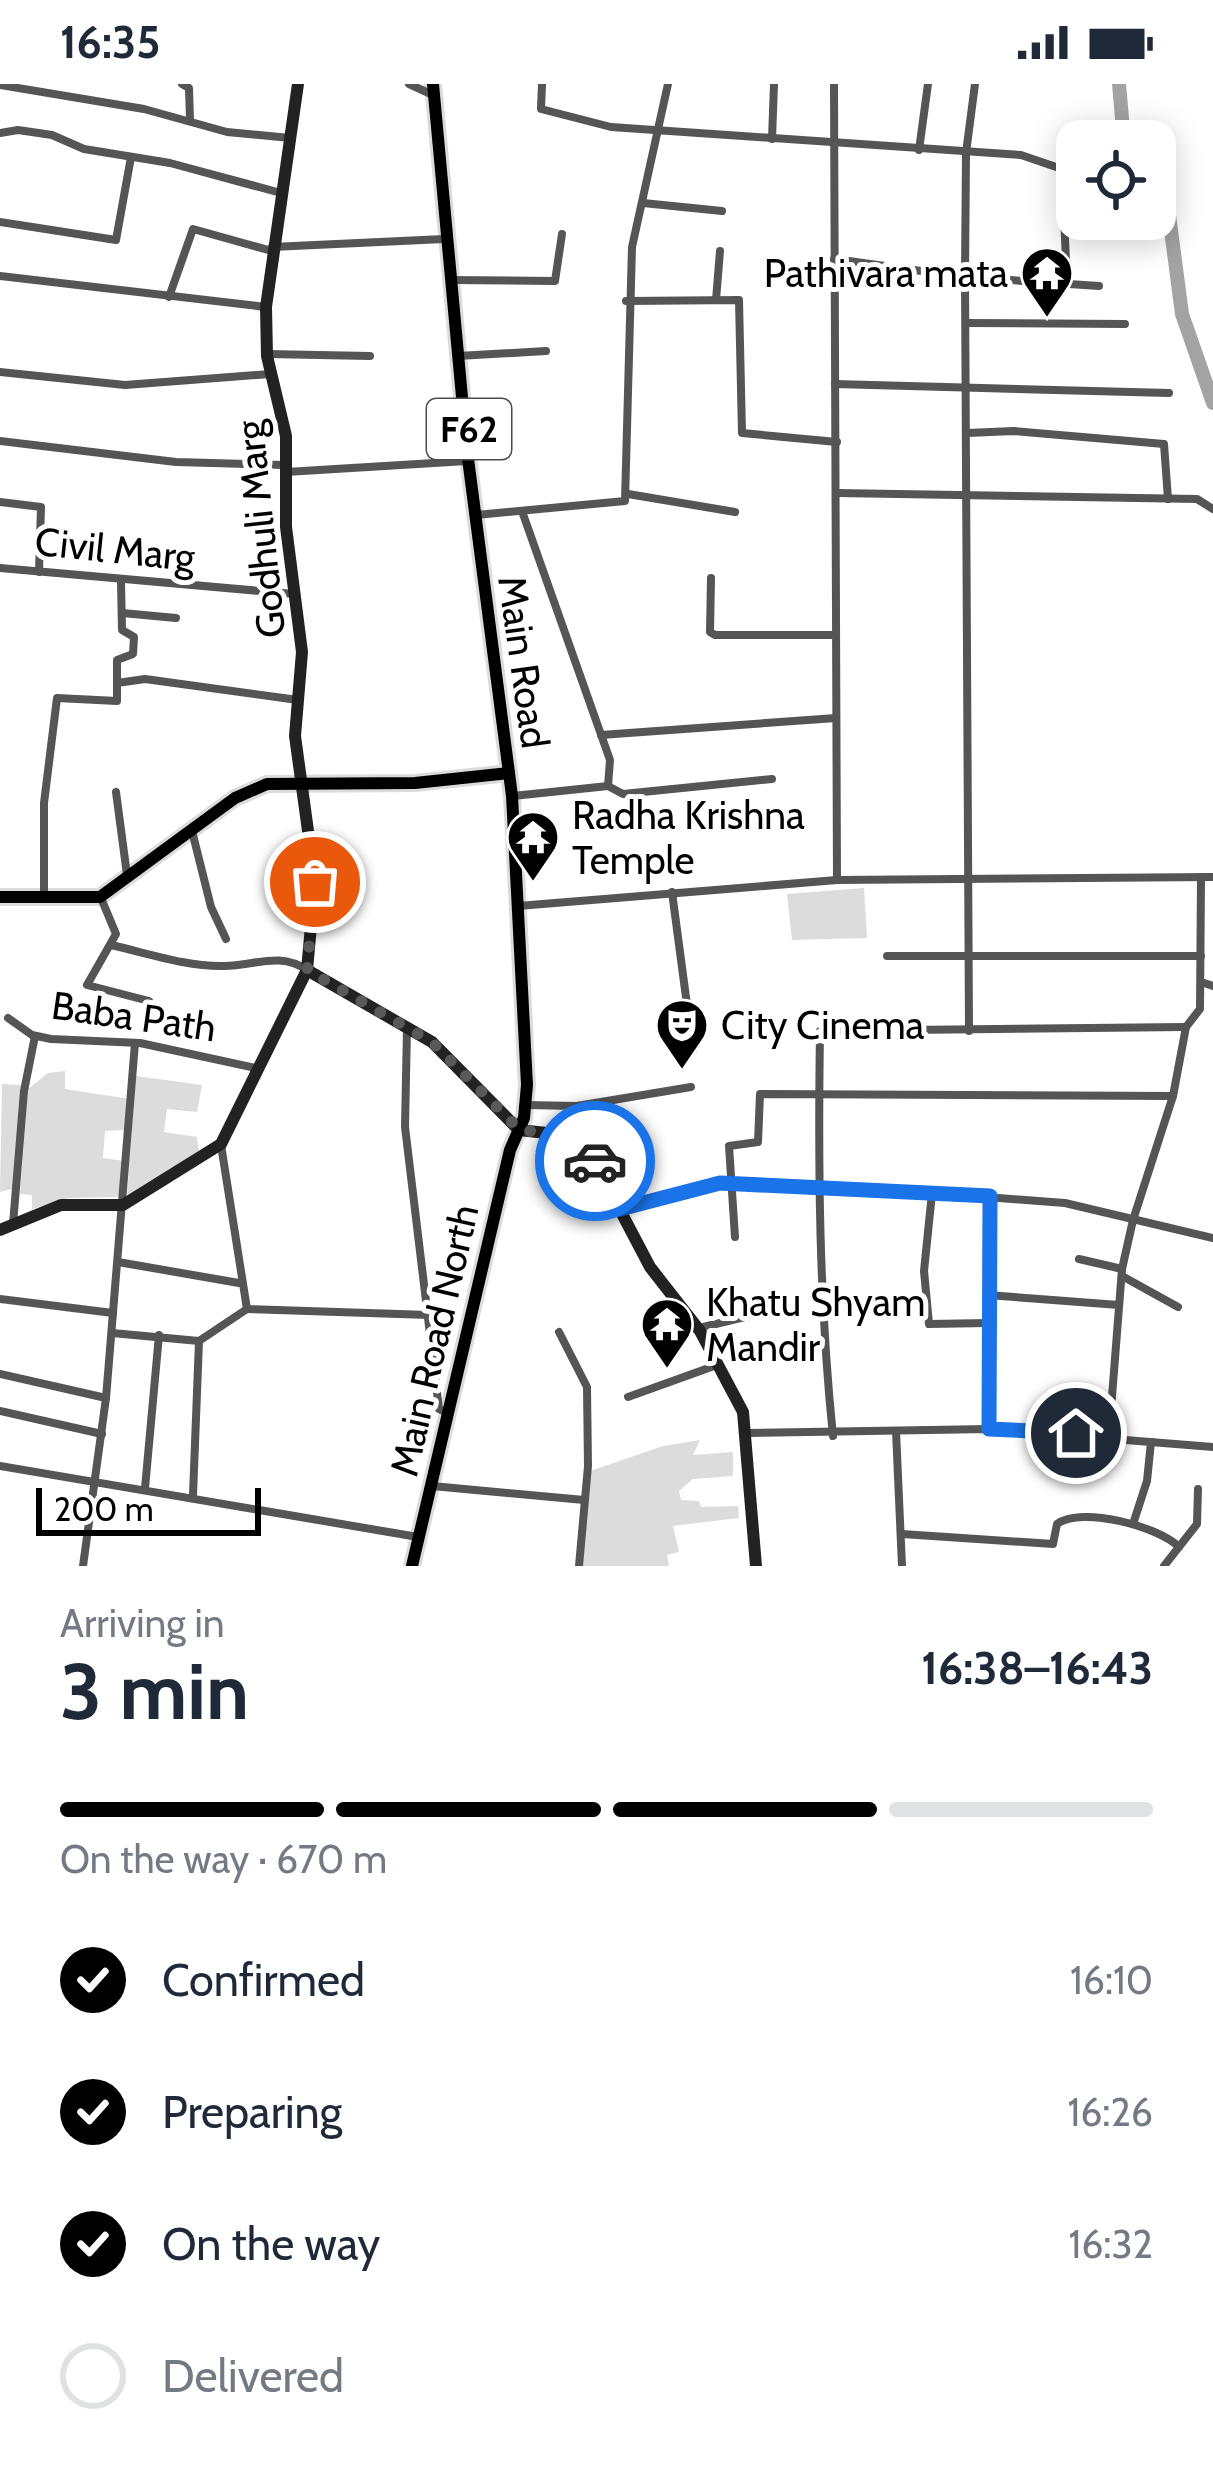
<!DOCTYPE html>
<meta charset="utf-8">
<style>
:root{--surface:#fff;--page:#f6f6f7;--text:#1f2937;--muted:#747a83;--line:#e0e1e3;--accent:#000}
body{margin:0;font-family:Cabin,sans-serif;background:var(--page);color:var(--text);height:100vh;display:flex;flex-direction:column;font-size:45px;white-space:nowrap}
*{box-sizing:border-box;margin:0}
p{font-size:39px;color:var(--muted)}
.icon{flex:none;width:66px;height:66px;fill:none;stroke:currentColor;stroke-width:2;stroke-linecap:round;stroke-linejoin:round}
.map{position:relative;height:1482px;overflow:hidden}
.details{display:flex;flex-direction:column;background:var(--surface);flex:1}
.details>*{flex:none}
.tools{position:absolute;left:1056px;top:36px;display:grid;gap:24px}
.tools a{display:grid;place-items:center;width:120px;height:120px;border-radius:24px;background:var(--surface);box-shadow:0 6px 30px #0003;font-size:60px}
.scale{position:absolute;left:36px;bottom:30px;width:225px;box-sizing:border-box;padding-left:12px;border:6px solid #000;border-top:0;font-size:33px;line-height:42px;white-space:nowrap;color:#000;-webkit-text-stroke:9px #fff;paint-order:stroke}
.pin{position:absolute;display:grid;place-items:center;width:102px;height:102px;color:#fff;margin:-51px;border:6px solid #fff;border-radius:50%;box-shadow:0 3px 12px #0007}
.courier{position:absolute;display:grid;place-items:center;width:120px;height:120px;margin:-60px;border:9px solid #1a73e8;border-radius:50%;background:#fff;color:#222;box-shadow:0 3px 15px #0007}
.head em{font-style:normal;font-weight:700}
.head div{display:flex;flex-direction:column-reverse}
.head{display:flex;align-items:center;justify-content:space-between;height:204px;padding:0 60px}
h1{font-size:78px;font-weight:700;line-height:90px}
.bar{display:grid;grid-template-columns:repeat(4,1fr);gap:18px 12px;align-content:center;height:144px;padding:0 60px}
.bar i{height:15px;border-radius:9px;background:var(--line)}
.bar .active{background:var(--accent)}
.bar p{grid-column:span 4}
ol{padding:0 60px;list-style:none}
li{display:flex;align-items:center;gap:36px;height:132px}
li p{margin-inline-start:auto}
li .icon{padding:12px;border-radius:50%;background:var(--accent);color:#fff;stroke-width:4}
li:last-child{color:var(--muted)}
li i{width:66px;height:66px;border:6px solid var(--line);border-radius:50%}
.status{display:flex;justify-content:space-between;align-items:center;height:84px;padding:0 60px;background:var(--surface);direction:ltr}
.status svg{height:33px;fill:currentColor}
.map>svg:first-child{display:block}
.green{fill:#dcdcdc}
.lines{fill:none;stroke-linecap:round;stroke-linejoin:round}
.river{stroke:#a3a3a3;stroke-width:14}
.primary-casing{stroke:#dbdbdb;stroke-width:18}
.street{stroke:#555;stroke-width:8}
.secondary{stroke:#222;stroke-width:12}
.primary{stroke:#000;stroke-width:12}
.done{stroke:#595959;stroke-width:12;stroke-dasharray:0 21.6}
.route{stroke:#1a73e8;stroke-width:15}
.labels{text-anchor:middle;stroke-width:10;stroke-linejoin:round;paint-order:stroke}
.shield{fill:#fff;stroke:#4c4c4c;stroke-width:3}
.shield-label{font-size:36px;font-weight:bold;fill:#000}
.poi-label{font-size:39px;fill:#000;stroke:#fff;text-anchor:start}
.street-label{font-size:39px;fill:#000;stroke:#fff}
</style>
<div class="status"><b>16:35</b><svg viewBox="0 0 49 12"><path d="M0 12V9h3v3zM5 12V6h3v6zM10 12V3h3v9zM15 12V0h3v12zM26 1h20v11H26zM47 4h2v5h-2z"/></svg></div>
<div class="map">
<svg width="1213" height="1482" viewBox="0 0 1213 1482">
<rect width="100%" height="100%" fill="#fff"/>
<g class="green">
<path d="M864 804 867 854 792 856 787 810Z"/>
<path d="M65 987V1005L130 1015 127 1046 105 1047 103 1074 124 1077 120 1113 68 1114 32 1125V1111L20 1110 28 1005 48 989Z"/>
<path d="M136 992 202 1001 197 1028 167 1025 164 1048 197 1053 199 1068 127 1112Z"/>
<path d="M2 1000 22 1001 12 1105 0 1108Z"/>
<path d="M700 1356 693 1371 733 1368V1392L693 1395 679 1407 681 1416 699 1417 701 1423 738 1422 739 1434 673 1442 679 1468 667 1471 669 1482H581L590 1387 663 1362Z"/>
</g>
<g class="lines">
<g class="river">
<path d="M1119 0 1124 57"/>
<path d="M1155 109 1169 131 1182 230 1213 319"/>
</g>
<g class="primary-casing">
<g id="primary">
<path d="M0 813H100L235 714 267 700 415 699 509 689"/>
<path d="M412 1482 510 1066 524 1034 527 1001 512 712 467 367 433 0"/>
</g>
</g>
<g class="street">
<path d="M182 0 189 4 190 36"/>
<path d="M409 0 433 11"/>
<path d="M542 0 541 25 611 43 1021 71 1062 85 1067 200"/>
<path d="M834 0 837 796"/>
<path d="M0 1 144 25 227 48 290 54"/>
<path d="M0 49 18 46 52 51 84 65 170 79 281 109"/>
<path d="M772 55 774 0"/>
<path d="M919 66 928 0"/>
<path d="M643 119 722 127"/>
<path d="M0 138 116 156 131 73"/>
<path d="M272 163 444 155"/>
<path d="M834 175 965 193 1099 202"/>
<path d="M0 192 266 223"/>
<path d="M450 196 555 197 562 150"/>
<path d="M169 213 193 145 272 167"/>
<path d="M716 216 720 167"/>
<path d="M626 217 739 216 742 349 837 358"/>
<path d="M966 239 1125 240"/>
<path d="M267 270 370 272"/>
<path d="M458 272 546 267"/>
<path d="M0 288 125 301 270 290"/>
<path d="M835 300 1169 309"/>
<path d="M967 349 1014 347 1164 360 1168 415"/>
<path d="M0 357 176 378 285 381"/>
<path d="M286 388 467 377"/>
<path d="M837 409 1197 415 1213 425"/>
<path d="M628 410 735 428"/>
<path d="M0 418 41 423 39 488"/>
<path d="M523 430 610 676 608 702"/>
<path d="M476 431 625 417 632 163 668 0"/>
<path d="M0 484 294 510"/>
<path d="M711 494 710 548 715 551H835"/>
<path d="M122 529 176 534"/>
<path d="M117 599V576L133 570 134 553 122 546 121 498"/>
<path d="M601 651 836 634"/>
<path d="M116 708 127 791"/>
<path d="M513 712 608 702 623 710 772 695"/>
<path d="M192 747 211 823 226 855"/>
<path d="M672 808 693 966"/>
<path d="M44 813V719L57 614 117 617V599L145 595 298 616"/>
<path d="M101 814 116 850 87 901 149 917"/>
<path d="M518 822 837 796 1213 793"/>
<path d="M111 861C147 869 187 883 224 882 255 882 279 867 307 886"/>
<path d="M887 872H1201"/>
<path d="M1201 898 1213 902"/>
<path d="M8 934 32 951 51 955 140 959 256 984"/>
<path d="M407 944 405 1043 439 1325 448 1329"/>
<path d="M969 947 965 193 966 69 975 0"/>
<path d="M525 1021 577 1022"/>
<path d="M575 1051 577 1022 691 1003"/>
<path d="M221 1061 247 1225 429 1231"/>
<path d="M932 1109 924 1187 929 1240 988 1239"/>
<path d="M619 1125 720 1099 932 1109 1065 1119 1213 1154"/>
<path d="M13 1140 24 1007 35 952"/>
<path d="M735 1153 729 1062 758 1058 760 1010 1173 1012"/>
<path d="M1079 1175 1122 1185"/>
<path d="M118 1178 239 1199"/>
<path d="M1122 1192 1178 1223"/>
<path d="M987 1211 1119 1221"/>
<path d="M0 1215 113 1229"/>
<path d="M699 1244 753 1231"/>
<path d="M559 1248 587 1303 588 1382 579 1482"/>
<path d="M112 1249 199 1257 247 1225"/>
<path d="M0 1290 106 1314"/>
<path d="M628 1313 717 1281"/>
<path d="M0 1327 102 1350"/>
<path d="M989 1345 990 1112"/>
<path d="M896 1347 902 1482"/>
<path d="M747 1349 989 1345 1213 1363"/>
<path d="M1109 1351 1122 1185 1133 1136 1173 1012 1186 943 1200 925 1201 793"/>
<path d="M833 1352C819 1216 818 1083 820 947L1186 943"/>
<path d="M0 1382 418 1453"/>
<path d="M432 1402 584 1416"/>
<path d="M145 1404 159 1251"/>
<path d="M193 1411 199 1257"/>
<path d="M1133 1440 1147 1397 1151 1358"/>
<path d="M902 1450 1053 1460 1057 1440C1081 1422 1158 1442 1179 1463"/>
<path d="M83 1482 106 1314 135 959"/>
<path d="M1164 1482 1197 1440 1198 1405"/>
</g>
<g class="secondary">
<path d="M307 886 432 958 519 1046 574 1052 589 1067 650 1183 700 1247 743 1328 756 1482"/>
<path d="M0 1146 61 1121H123L221 1060 307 886 315 798 295 652 302 568 286 443V352L267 272 266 223 298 0"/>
</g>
<use href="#primary" class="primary"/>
</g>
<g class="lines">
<path class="done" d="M315 798 307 886 432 958 520 1046 574 1052 595 1077"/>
<path class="route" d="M595 1077 620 1125 720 1099 990 1112 989 1345 1076 1349"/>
</g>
<defs>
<g id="temple-pin" transform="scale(2.7)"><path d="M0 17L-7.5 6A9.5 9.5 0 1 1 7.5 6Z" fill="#000" stroke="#fff"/><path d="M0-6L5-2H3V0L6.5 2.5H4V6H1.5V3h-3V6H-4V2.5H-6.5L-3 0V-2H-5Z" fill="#fff"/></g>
<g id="theatre-pin" transform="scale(2.7)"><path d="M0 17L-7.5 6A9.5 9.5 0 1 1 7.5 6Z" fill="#000" stroke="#fff"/><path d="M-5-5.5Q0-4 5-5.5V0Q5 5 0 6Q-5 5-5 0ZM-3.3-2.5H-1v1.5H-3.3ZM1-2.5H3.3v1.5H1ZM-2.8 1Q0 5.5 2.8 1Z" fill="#fff"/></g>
</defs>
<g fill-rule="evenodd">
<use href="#temple-pin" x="1047" y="189"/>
<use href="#temple-pin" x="533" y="753"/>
<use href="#theatre-pin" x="682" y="941"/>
<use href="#temple-pin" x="667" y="1240"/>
</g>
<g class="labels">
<rect class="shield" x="427" y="315" width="84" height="60" rx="9"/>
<g class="shield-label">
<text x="469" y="358">F62</text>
</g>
<g class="poi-label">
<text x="1008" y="203" text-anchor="end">Pathivara mata</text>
<text x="572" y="745">Radha Krishna<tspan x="572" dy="45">Temple</tspan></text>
<text x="721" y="955">City Cinema</text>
<text x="706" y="1232">Khatu Shyam<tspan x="706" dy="45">Mandir</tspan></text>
</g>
<g class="street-label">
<text transform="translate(260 445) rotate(-96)" y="14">Godhuli Marg</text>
<text transform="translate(115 465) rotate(6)" y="14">Civil Marg</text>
<text transform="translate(524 578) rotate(82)" y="14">Main Road</text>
<text transform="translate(134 932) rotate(8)" y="14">Baba Path</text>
<text transform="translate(434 1256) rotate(-77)" y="14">Main Road North</text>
</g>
</g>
</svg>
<div class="tools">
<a><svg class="icon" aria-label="locate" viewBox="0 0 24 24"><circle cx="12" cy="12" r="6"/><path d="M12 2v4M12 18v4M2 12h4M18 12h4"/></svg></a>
</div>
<div class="scale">200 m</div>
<div class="pin" style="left:315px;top:798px;background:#ea580c"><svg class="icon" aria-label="bag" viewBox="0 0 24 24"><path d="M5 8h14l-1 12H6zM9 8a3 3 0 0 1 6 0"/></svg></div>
<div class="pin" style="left:1076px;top:1349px;background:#1f2937"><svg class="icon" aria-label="home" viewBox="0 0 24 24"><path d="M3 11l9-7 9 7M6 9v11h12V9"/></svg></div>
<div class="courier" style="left:595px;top:1077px"><svg class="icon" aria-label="car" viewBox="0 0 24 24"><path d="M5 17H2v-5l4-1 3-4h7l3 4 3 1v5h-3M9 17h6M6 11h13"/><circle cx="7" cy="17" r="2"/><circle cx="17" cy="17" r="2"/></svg></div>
</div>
<section class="details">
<div class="head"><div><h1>3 min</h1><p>Arriving in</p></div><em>16:38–16:43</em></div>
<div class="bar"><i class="active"></i><i class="active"></i><i class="active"></i><i></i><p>On the way · 670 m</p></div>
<ol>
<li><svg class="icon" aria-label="check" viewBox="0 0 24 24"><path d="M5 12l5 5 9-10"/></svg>Confirmed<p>16:10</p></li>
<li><svg class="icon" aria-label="check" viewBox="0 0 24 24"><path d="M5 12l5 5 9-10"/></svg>Preparing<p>16:26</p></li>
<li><svg class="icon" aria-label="check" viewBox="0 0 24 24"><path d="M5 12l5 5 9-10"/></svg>On the way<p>16:32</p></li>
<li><i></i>Delivered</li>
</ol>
</section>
